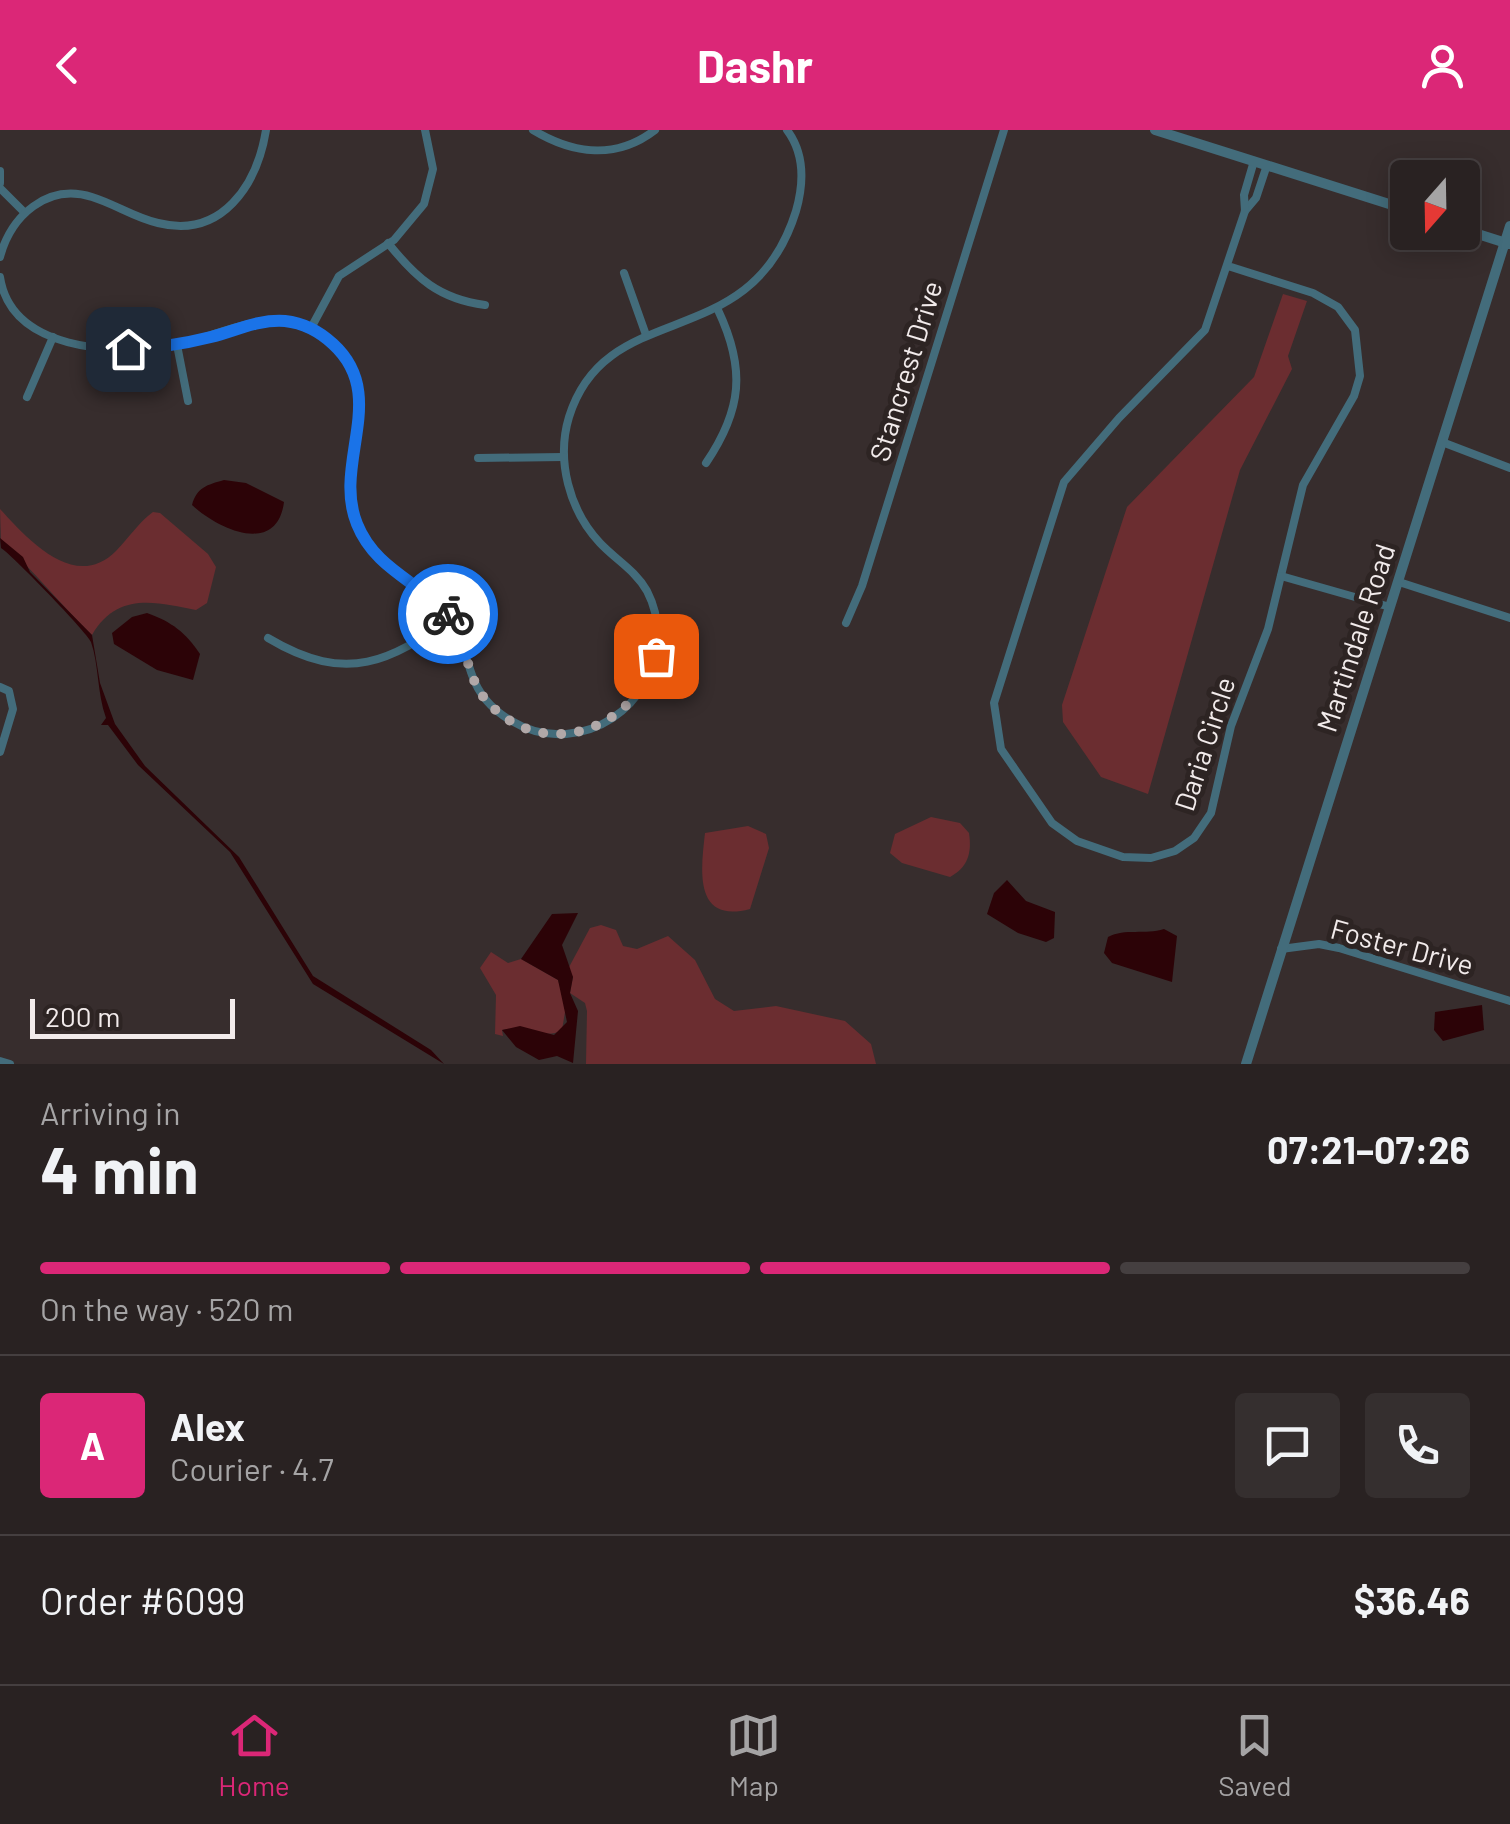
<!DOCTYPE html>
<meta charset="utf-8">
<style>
:root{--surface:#292222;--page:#352f2f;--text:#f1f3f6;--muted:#a5a4a5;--line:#453f40;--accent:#db2777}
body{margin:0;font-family:Barlow,sans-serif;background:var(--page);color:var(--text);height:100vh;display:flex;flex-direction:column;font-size:38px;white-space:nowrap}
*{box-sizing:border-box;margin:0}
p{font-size:32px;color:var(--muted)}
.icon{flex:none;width:55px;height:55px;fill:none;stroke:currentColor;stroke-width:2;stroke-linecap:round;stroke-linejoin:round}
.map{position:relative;height:934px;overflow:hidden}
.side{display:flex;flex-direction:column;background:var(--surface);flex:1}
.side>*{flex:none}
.needle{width:65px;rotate:200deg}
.controls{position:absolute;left:1390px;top:30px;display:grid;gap:20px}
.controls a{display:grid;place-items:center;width:90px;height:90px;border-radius:10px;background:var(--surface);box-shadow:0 5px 25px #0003,0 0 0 2px var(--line);font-size:50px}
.scale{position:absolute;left:30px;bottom:25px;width:205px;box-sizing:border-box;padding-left:10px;border:5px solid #f2ebeb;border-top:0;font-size:28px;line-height:35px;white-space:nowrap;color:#f2ebeb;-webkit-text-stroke:8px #2d2423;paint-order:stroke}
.pin{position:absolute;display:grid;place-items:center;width:85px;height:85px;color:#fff;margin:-42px;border-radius:20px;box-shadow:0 5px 15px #0006}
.courier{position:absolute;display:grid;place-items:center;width:100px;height:100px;margin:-50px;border:8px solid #1a73e8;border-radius:50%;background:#fff;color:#222;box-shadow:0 2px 12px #0007}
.summary em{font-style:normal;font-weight:700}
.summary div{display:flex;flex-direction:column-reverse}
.summary{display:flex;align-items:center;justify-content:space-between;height:170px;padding:0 40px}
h1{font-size:65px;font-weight:700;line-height:75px}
.bar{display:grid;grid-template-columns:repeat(4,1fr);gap:15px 10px;align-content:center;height:120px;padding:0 40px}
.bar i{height:12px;border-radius:8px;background:var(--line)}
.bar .selected{background:var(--accent)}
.bar p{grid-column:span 4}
.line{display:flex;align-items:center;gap:25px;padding:0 40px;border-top:2px solid var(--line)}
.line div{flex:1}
.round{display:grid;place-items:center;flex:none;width:105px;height:105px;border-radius:10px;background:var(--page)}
header{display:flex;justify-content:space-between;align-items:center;height:130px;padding:0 40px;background:var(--accent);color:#fff;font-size:45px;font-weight:700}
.menu{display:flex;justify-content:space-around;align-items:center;height:140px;border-top:2px solid var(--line);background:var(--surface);font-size:28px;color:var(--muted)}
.menu a{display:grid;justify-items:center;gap:5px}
.menu .selected{color:var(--accent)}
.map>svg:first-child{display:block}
.green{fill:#6b2d30}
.water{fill:#2c0307}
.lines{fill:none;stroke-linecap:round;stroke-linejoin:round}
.minor{stroke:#436c7b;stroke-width:8}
.tertiary{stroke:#436c7b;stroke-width:10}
.done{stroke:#b1a8a8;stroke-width:10;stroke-dasharray:0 18}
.route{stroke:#1a73e8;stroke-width:12}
.labels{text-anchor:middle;stroke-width:10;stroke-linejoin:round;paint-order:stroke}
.street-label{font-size:28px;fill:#f2ebeb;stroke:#2d2423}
</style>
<header><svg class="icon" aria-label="back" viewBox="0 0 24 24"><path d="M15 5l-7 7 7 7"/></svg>Dashr<svg class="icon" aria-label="person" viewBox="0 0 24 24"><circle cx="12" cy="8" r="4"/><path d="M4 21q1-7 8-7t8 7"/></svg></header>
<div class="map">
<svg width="1510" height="934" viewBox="0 0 1510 934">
<rect width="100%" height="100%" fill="#372d2d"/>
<g class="green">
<path d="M1283 164 1307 171 1288 226 1292 239 1240 340 1148 664 1101 647 1063 592 1062 575 1127 377 1254 247Z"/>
<path d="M0 379C26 407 74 463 116 421 129 408 137 394 153 382L160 383 208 424 216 437 207 473 196 480C157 472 117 461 92 505 60 475 34 439 1 412Z"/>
<path d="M931 687 960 693 969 703C972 723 968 737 950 747L902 733 890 723 895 704Z"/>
<path d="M748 696 766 704 769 718 750 779C693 794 701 739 705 703Z"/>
<path d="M601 795 616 800 623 816 637 819 668 806 695 830 715 869 734 881 776 876 845 891 871 914 876 934H586L587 881 585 873 570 863 573 847 568 839 590 798Z"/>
<path d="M491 822 508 833 521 829 558 850 566 876 562 900C543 911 527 894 502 900L503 906 495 904 496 865 480 838Z"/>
</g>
<g class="water">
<path d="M224 350 246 353 284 372C277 426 219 400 192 375 197 357 207 355 224 350Z"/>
<path d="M0 408 23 427 30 442 92 505 100 553 115 594 145 636 239 727 313 846 431 920 444 934 313 854 230 722 138 635 108 595H101L106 588C97 563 99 535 91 512 88 503 10 423 1 418Z"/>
<path d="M147 483C172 492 185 502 200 524L193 550 157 540 114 514 112 503 132 487Z"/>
<path d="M1007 750 1026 771 1055 782 1054 808 1046 812 1018 803 987 784 994 763Z"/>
<path d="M578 783 562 815 573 847 570 863 578 881 573 933 557 926 539 930 516 917 502 900 520 896 554 905 567 892 558 850 521 829 552 784Z"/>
<path d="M1164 799 1177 806 1172 852 1112 833 1104 823 1108 807C1125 798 1145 805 1164 799Z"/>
<path d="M1482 875 1484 900 1443 911 1434 900 1435 882Z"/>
</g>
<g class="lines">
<g class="minor">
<path d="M533 0C573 24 616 30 655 0"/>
<path d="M0 41V53"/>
<path d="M0 58 24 82"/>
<path d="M1245 81 1256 68 1267 35"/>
<path d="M388 113C416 148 439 169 485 175"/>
<path d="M0 127C11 86 47 53 92 67 115 74 135 88 158 93 222 109 257 55 266 0"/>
<path d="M1228 136 1313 163 1338 177 1355 200 1360 246 1354 266 1303 355 1268 499 1231 596 1211 683 1194 708 1175 721 1151 728 1123 727 1077 711 1052 693 1001 619 994 573 1064 352 1119 288 1205 200 1245 81 1244 65 1254 31"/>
<path d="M624 143 646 205"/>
<path d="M0 147C11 220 113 225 170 216 208 210 247 187 286 191 308 194 329 207 343 224 381 274 338 326 352 380 366 435 414 444 447 483 462 502 464 524 472 545 485 583 528 607 566 604 635 599 679 523 647 461 635 440 616 430 600 413 569 380 556 330 569 287 607 165 751 227 796 81 804 53 805 24 787 0"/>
<path d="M311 198 339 146 394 110 424 74 433 39 425 0"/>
<path d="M177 215 188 271"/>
<path d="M27 267 53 207"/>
<path d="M1442 312 1510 338"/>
<path d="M478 328 563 327"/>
<path d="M706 333C742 280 746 239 718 180"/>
<path d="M1281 446 1390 477"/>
<path d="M1399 452 1510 488"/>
<path d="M846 493 862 456 1004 0"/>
<path d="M268 508C365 566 406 515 489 465"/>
<path d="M0 557 9 561 13 579 0 622"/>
<path d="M1281 819 1319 814 1339 818 1510 871"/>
<path d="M0 931 10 934"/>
</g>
<g class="tertiary">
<path d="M1155 0 1408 80"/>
<path d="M1462 99 1509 114"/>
<path d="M1246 934 1510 96"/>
</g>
</g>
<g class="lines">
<path class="done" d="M448 484C467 510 465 544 485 569 540 634 634 602 656 526"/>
<path class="route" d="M128 219C157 218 183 214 211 207 236 201 258 189 285 191 303 193 319 201 333 214 390 266 332 333 357 394 375 439 418 451 448 484"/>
</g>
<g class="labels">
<g class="street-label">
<text transform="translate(906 241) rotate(-73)" y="10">Stancrest Drive</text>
<text transform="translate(1356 508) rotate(-72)" y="10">Martindale Road</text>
<text transform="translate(1205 614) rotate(-72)" y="10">Daria Circle</text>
<text transform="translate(1402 817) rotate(15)" y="10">Foster Drive</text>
</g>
</g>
</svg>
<div class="controls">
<a><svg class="needle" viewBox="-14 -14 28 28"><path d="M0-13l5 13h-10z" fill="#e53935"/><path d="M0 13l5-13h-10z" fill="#a5a4a5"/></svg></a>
</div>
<div class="scale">200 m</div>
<div class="pin" style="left:656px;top:526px;background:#ea580c"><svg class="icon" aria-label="bag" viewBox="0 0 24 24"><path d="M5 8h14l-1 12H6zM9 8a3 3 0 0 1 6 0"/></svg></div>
<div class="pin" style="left:128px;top:219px;background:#1f2937"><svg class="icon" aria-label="home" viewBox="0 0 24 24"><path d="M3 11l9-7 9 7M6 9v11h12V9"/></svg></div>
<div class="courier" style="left:448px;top:484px"><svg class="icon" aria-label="bike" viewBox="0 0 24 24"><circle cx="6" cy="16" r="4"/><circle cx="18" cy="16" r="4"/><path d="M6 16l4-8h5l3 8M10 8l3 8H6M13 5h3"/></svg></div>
</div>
<section class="side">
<div class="summary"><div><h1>4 min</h1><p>Arriving in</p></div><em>07:21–07:26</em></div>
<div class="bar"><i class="selected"></i><i class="selected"></i><i class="selected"></i><i></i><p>On the way · 520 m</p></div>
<div class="line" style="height:180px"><b class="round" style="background:var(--accent);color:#fff">A</b><div><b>Alex</b><p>Courier · 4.7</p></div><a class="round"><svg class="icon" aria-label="chat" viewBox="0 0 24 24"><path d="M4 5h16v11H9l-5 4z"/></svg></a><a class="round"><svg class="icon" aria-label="phone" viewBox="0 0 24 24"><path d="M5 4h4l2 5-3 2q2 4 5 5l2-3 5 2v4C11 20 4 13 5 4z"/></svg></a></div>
<div class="line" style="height:130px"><div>Order #6099</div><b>$36.46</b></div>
</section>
<nav class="menu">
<a class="selected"><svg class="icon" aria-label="home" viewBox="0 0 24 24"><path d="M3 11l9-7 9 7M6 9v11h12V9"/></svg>Home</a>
<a><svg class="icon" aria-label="map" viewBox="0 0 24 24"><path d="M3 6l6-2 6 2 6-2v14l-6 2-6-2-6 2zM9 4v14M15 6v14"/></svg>Map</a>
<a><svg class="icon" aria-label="saved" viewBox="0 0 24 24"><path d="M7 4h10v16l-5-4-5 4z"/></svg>Saved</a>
</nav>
